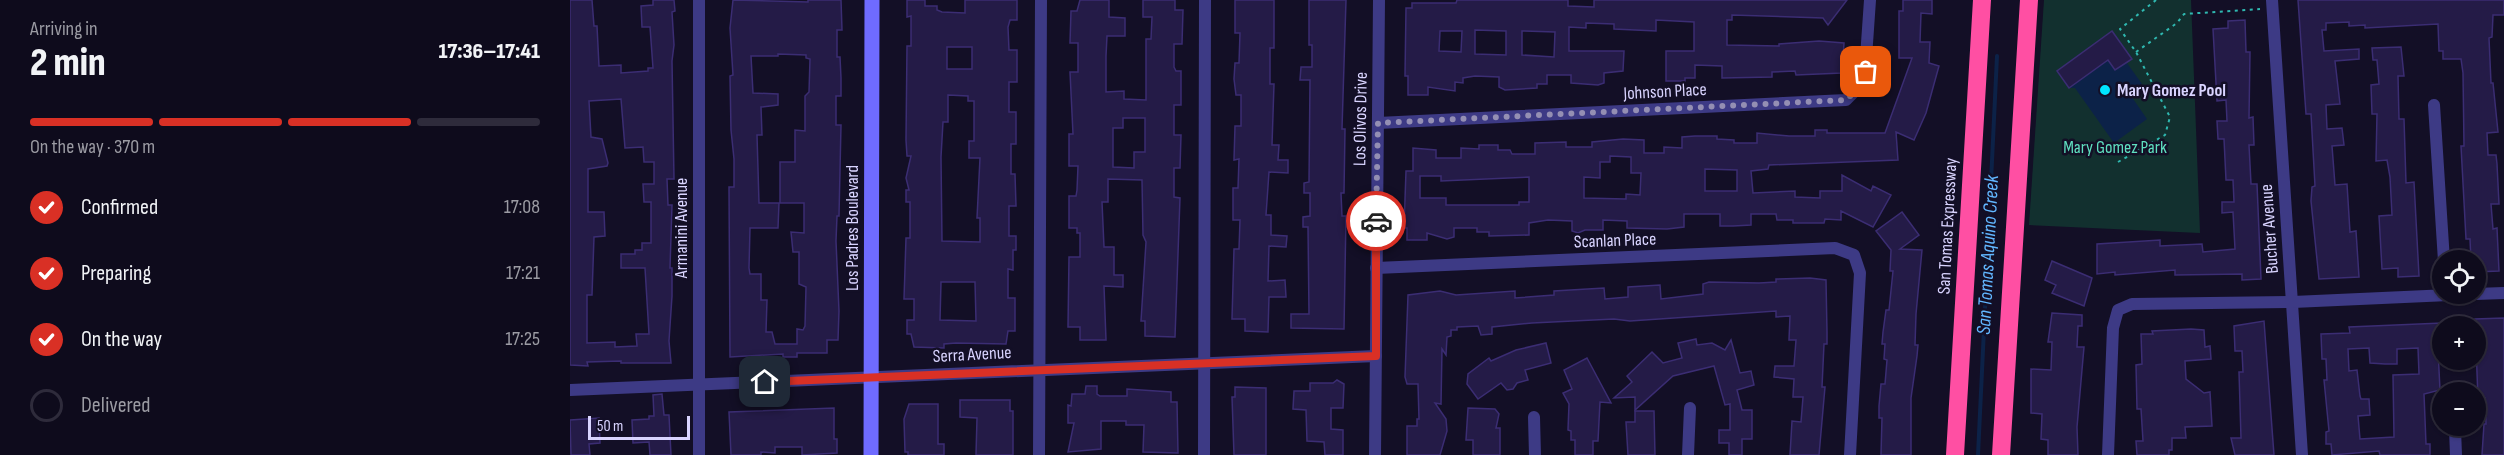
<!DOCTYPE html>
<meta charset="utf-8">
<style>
:root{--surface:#0e0b1c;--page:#1c1929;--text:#f1f3f6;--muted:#9b9ba3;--line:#2e2b3b;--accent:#d93025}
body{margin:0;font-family:"Sofia Sans Condensed",sans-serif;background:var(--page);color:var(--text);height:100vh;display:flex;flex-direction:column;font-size:22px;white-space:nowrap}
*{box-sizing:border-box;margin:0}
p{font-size:20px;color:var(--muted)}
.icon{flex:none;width:33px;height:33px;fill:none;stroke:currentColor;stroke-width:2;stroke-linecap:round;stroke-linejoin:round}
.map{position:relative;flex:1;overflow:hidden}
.side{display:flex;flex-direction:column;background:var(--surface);width:570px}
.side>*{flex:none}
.buttons{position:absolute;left:1862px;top:250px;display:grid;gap:12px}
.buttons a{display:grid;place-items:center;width:54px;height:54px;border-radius:50%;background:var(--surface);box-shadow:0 2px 4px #0004,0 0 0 2px var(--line);font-size:30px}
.scale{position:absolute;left:18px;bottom:15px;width:102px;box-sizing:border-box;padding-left:6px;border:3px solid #d9d4ff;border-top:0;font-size:16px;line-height:21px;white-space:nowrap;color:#d9d4ff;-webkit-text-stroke:4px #130f26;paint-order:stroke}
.pin{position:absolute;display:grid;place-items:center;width:51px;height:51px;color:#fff;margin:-26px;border-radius:12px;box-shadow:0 3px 9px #0006}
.courier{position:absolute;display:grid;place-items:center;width:60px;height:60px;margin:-30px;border:4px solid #d93025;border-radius:50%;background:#fff;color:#222;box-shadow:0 2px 8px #0007}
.headline em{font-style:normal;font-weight:800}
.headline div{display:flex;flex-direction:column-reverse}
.headline{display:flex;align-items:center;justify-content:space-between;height:102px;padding:0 30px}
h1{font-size:39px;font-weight:800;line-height:45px}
.bar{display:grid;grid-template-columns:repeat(4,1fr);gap:9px 6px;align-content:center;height:72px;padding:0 30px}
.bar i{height:8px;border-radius:4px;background:var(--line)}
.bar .on{background:var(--accent)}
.bar p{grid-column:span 4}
ol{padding:0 30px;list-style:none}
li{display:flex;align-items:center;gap:18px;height:66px}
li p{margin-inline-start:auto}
li .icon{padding:6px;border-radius:50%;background:var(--accent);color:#fff;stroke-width:4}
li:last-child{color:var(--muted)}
li i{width:33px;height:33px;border:3px solid var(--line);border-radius:50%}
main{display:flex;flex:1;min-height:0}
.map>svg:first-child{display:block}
.green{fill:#12302f}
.water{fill:#0c2248}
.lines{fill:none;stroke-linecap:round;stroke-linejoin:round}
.stream{stroke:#0c2248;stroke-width:4}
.building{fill:#241b47;stroke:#3b2d73;stroke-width:1.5;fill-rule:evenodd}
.path{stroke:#2fb8b0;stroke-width:2;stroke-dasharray:3 4.5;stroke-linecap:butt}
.street{stroke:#3d3a85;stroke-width:12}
.secondary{stroke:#6f6bff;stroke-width:15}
.highway{stroke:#ff4fa3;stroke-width:18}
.done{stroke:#948fb3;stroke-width:6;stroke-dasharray:0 10.8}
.route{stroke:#d93025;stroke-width:8}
.poi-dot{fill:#00e5ff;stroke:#130f26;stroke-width:2}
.labels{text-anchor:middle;stroke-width:5;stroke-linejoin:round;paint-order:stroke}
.poi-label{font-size:18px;font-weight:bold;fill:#d9d4ff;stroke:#130f26;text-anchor:start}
.street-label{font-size:18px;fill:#d9d4ff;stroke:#130f26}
.park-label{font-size:18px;fill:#5fe0c0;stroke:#130f26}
.water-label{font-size:20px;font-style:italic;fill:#62b6ff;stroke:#130f26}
</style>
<main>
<section class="side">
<div class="headline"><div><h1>2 min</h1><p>Arriving in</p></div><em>17:36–17:41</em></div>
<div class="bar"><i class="on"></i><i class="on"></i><i class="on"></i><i></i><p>On the way · 370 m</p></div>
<ol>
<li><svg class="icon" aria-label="check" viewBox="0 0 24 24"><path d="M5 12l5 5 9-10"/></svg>Confirmed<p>17:08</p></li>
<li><svg class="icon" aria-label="check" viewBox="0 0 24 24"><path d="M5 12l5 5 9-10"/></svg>Preparing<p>17:21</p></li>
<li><svg class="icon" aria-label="check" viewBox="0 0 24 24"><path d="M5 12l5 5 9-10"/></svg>On the way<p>17:25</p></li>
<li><i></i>Delivered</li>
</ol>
</section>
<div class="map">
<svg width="1934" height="455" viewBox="0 0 1934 455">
<rect width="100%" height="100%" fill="#130f26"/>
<path class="green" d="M1474 0H1621L1630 233 1459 225Z"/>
<path class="water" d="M1539 38 1572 84 1559 93 1577 119 1544 143 1505 88H1499L1489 73Z"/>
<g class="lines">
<path class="stream" d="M1408 455 1427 56"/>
</g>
<g class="building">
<path d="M0 0H22L24 26H27L29 66 51 65V73L78 71V68H83L80 27H72L71 6 83 5V0H104L105 11 102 12 104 45 102 61 104 179H97L98 205H102L100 268H102V296L99 341 101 363H51V361L17 362 18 366 0 365ZM51 99 55 148 73 147 74 162H84V184H73L74 202H81V243H72V250H65V254H51V268H75L79 334H66L67 346 45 347V342L17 343V295H22L24 237 35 236 34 212H18V169L37 166 38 163 32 139 21 137 19 101Z"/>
<path d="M163 0 238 2V0H271L272 30H267V57H270L271 78V96H266V125H271L269 216H267L266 241 269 311 268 340H257V353H227V357H213V354L160 357 159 187H164V159L161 130 160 76 163 75 160 28ZM208 54 236 55V58L240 59 239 92 235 96V131L225 130V162H210V203H234V233L221 232 223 252H229V284L236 287 235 326 233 330 227 329V344H205L202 332H196L197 300H191V274H180L179 268 180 228H208L209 203H189L187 135H192L191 107 208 105V94L183 93 181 56H208Z"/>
<path d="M337 0H355V6H367V10L372 12 395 13V0H447V20H440L438 27 439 50H447V82H439V112H446V144H441V174H445L446 206H439V236H446V250H443V270L438 269V298H445V331H438L436 344 386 343 374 344V348L344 347 341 334H337V320H344V299H334L336 238H340V202H336V190H339L336 178 341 156H337L336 140 337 46H341V16L337 17ZM377 47H402V69H377ZM378 95 398 96V101H404V141H399V158H410L407 218H410V242L372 241 371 157 373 122H378ZM371 282H405L406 321 370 320Z"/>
<path d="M510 0H539V17L555 18V36H537L536 56V92L554 91V99L576 100V39H581L582 17H573V0H605V10H613L612 44H604V67L606 71H611V105H604V135H611L610 168H604V197L610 198 605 337 575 336V321H571L576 242 573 235 572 180 538 179V202H532L534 247H544V275H553V287L534 286 536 340H510V327H498L499 257H510V233H507V228H499V196H506L507 190 508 166H499V134H503L500 72H508V43H500L501 11H507ZM553 118H575V152H564V168L543 167V128H553Z"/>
<path d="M665 0H704V48H700V84H704L702 145H709L708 160H718V173L699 172 696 215H701V235L717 236 716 247 699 246 698 281 715 280 716 297H699L698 332 675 331V319H662L664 249H669L670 220H663V188H668L669 159 664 160 665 126H671V95H666L664 79 665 63H669L670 33H665Z"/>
<path d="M739 0H776L772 129H775L774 193H771L772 216H776L774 329 721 328V314H739L738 227H733V217L740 216V193H734V183L739 182 740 80H730L731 67H742V45H739Z"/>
<path d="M887 0H998V6L1024 7V0H1277L1258 25 1253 18 1162 15V20H1157V45L1209 46V44L1249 41 1274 43 1272 73 1226 75 1225 71 1202 72V77L1152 78V66L1125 65V78H1115V81H1096V51H1124V22L1086 20V31L1044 29V24L1016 23V28L999 27V51H1054L1053 71 1034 73V83L1028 85 1001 83V75H977V84H967V88L935 90 929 87V77L905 76 893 78V83L885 82V91L858 87V95H838V76H835L836 8H842V3H886ZM905 30 936 31V55L905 54ZM870 31H892L891 52 869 51ZM952 31 985 32 984 57 952 55Z"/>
<path d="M1333 0H1362V14L1351 13 1350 42H1360L1359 63 1369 66 1356 113 1344 140 1326 132 1328 160 1199 165 1198 169 1181 171 1183 193 1225 191V197L1250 198V191H1272V175L1301 191 1303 186 1321 195 1303 227 1271 211V220L1255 219 1254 223H1223V220H1207L1206 214H1181V225L1163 226H1150V214H1114V227L1097 229 1057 228V221L1033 220V230H1015L1008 233 1002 231V221L978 220 959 223V235L919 236V232H907V228H884V237L877 239 857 233V240H837V228H834L836 171H843V148L866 150V158H891V148L909 149V145H928V150H940L942 154H965V143L996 142V147H1022V142L1053 139 1074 140V153H1094V147L1112 148V137L1125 136H1147V139L1164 140V143H1187V133L1219 136H1245V130H1257V133H1315L1342 58H1329V11H1333ZM1040 156 1061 157V173H1071L1070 195 1056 194V199L1014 198V177L1030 178V162H1040ZM1135 169 1167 170V191H1135ZM850 176H871V181L959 177V202H949V205H876V198H850Z"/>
<path d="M1728 0H1934V15H1923L1922 37 1919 38 1921 83H1923L1928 132 1917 133 1918 155H1926L1927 164 1929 204H1921L1923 229 1927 228 1929 271 1905 272V261H1901L1900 239H1896L1891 146H1894L1893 73 1891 59H1873V51H1869L1868 24 1795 28V25L1779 26V22L1756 23V30H1752L1754 51 1789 49V59L1765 61 1770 104 1756 105 1757 129 1772 128 1774 145 1762 146 1765 185 1777 184 1780 232 1786 231 1789 277 1749 279 1741 201 1742 187 1745 186 1741 114H1736Z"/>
<path d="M1675 20 1676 52H1680L1679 118 1683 117 1684 145H1679L1681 184H1687L1691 279 1672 280V274L1605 275V270L1545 275V272L1527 274V244L1590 240V246L1632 244 1633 252 1665 249 1663 212 1652 213V202H1664L1663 180H1656L1654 139H1648L1647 121H1657L1656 100 1647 101 1643 29 1658 28V21Z"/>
<path d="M1542 31 1562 59 1545 70 1538 60 1499 88 1487 71Z"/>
<path d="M1831 47 1834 76H1828L1829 119H1834L1836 183 1844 182 1849 276 1828 277V268L1812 269 1809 216 1822 215 1820 177 1817 160 1806 161 1807 114H1802L1801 85 1809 84 1807 60H1803L1802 48Z"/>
<path d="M1332 212 1349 235 1330 249 1352 250 1346 314 1345 345H1348L1347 356 1341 398V455H1311L1312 418H1309V406L1311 384H1315L1317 360 1314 359 1315 344H1312L1313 332 1316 310H1319L1323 271H1320L1321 250 1306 231Z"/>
<path d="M1482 261 1522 278 1514 306 1482 293 1486 285 1475 280Z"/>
<path d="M1240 278 1256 280 1257 332V344H1254L1252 387H1255L1249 455H1220L1222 421 1231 422 1233 397H1223L1224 379 1204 377 1205 366H1224L1226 340H1219L1220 316 1206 317V311L1060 321 1044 319 962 323 922 327V334L911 335 908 326 887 327V330H881V336L877 337 876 355 872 349 871 404 865 403 876 419 877 431 870 455H837V426H847V419H849L848 384H837L835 377 838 295 870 291 886 295 945 291V298L984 295V291L1034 288 1035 299 1058 297V287L1090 285 1091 299 1133 294V284L1139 282 1189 283 1206 282V279Z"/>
<path d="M1482 313 1512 315V326H1508L1507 347H1514L1507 427 1508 455H1478V440L1471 439 1472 414 1461 413V369L1481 370 1482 342H1478Z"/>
<path d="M1934 318V455H1912L1914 424H1916L1915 398 1908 399 1905 319Z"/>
<path d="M1694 321 1704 455H1665L1661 438H1671L1669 372H1673L1672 351H1665L1664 326Z"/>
<path d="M1872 323V349L1868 350 1870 390 1854 394 1856 444H1860V455H1810L1809 451 1762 455 1761 444H1756V432L1759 431 1754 380H1757L1756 359H1752L1751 334 1780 333 1779 327ZM1799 348 1800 363 1815 364H1827V349L1848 348 1849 374 1823 375 1824 437 1790 439 1788 416 1800 415 1799 399H1791L1790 396 1787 370 1779 371 1778 349Z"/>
<path d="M1621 329 1634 330 1635 347 1640 346 1641 359 1615 361 1616 379 1634 393 1640 392 1642 426 1615 427 1616 438H1602V450H1599V455H1567L1566 441H1573L1571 409H1567L1566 365 1572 364 1571 334H1583L1582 331Z"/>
<path d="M1126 339 1127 345 1142 343 1155 350 1161 340 1170 373 1181 371 1184 385 1167 390 1172 410H1182V439H1172V455H1159V443H1149V430H1160V404L1155 405 1144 366 1103 376 1065 410V397L1044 398 1062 382 1057 376 1082 352 1093 363 1112 358 1108 343Z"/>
<path d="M976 343 981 363 955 370 958 380 947 383 943 389 937 390 931 383 908 399 897 384 898 374 919 358 921 361 946 350Z"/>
<path d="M1017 358 1041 403 1030 402 1028 441H1023V455H1005V440H1001V431L998 430 999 404 993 393 1002 389 994 370Z"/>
<path d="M767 380 774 384 773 408H761V429L773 430V455H755L754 442 737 441 736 410 723 409 724 391H740V383H763Z"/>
<path d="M516 386H527V394L530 396H557V389L601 392V402H607L608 453 573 452 574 425H556V421H531V449L498 452 504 423H498V405L501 406 502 394H515Z"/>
<path d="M665 387 696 388V455H664L662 397H665Z"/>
<path d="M92 394 94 415H99L101 455H80L79 442 63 443 62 420 79 419V416H84L83 395Z"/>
<path d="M390 400H440V411H443V455H406L407 418 390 417Z"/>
<path d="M339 404H368V444H374V455H338V452H335L334 419Z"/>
<path d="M264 408V439H267V453L232 455V447H205V453L191 452V455H161L159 412Z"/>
<path d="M898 408 925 409 929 414 926 428H930V455H903V440H896Z"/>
<path d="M1065 411H1084L1085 455H1058L1056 422H1065Z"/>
<path d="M29 418 30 443 19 444 20 455H1L0 420Z"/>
</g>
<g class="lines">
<g class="path">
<path d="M1566 52 1607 23 1614 14 1690 9"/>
<path d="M1548 162 1595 135 1600 117 1566 52 1550 29 1586 0"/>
</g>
<g class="street">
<path d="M1702 0 1732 455"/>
<path d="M1864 105 1874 261"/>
<path d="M808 123 1276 100 1292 84 1295 72 1300 0"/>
<path d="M806 268 1265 248 1284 255 1290 273 1280 455"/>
<path d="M1905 294 1934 293"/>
<path d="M0 390 806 356"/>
<path d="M964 417 965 455"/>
<path d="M1885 429 1886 455"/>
<path d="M129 455V0"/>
<path d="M469 455 471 0"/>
<path d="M634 455 635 0"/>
<path d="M805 455 809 0"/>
<path d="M1118 455 1120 408"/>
<path d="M1538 455 1543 328 1548 310 1562 304 1723 302 1901 294"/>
</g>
<path class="secondary" d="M301 455 302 0"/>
<g class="highway">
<path d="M1385 455 1412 0"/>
<path d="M1431 455 1459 0"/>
</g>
</g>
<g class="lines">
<path class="done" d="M806 221 808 123 1276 100 1292 84 1296 72"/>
<path class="route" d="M195 382 806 356V221"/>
</g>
<circle class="poi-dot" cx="1535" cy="90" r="6"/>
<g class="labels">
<g class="poi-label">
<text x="1547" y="96">Mary Gomez Pool</text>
</g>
<g class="street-label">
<text transform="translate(1095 91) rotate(-3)" y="6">Johnson Place</text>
<text transform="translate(790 119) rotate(-89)" y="6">Los Olivos Drive</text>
<text transform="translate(1377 226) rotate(-87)" y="6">San Tomas Expressway</text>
<text transform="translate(111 228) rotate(-90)" y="6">Armanini Avenue</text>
<text transform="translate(282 228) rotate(-90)" y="6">Los Padres Boulevard</text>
<text transform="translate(1699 229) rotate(-94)" y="6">Bucher Avenue</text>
<text transform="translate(1045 240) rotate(-2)" y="6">Scanlan Place</text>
<text transform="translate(402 354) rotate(-3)" y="6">Serra Avenue</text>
</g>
<g class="park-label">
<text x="1545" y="153">Mary Gomez Park</text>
</g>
<g class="water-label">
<text transform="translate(1417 255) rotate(-87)" y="7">San Tomas Aquino Creek</text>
</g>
</g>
</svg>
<div class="buttons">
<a><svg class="icon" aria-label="locate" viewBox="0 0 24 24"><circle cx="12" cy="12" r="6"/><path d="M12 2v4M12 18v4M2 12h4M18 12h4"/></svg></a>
<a>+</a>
<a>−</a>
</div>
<div class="scale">50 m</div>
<div class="pin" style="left:1296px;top:72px;background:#ea580c"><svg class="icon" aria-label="bag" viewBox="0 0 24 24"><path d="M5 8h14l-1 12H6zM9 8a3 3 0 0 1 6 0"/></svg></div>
<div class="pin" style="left:195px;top:382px;background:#1f2937"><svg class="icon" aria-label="home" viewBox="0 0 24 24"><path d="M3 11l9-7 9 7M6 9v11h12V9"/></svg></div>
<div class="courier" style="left:806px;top:221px"><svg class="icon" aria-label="car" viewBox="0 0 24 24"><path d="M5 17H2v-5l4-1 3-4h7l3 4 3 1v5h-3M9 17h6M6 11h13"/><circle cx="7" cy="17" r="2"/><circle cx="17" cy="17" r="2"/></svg></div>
</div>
</main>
